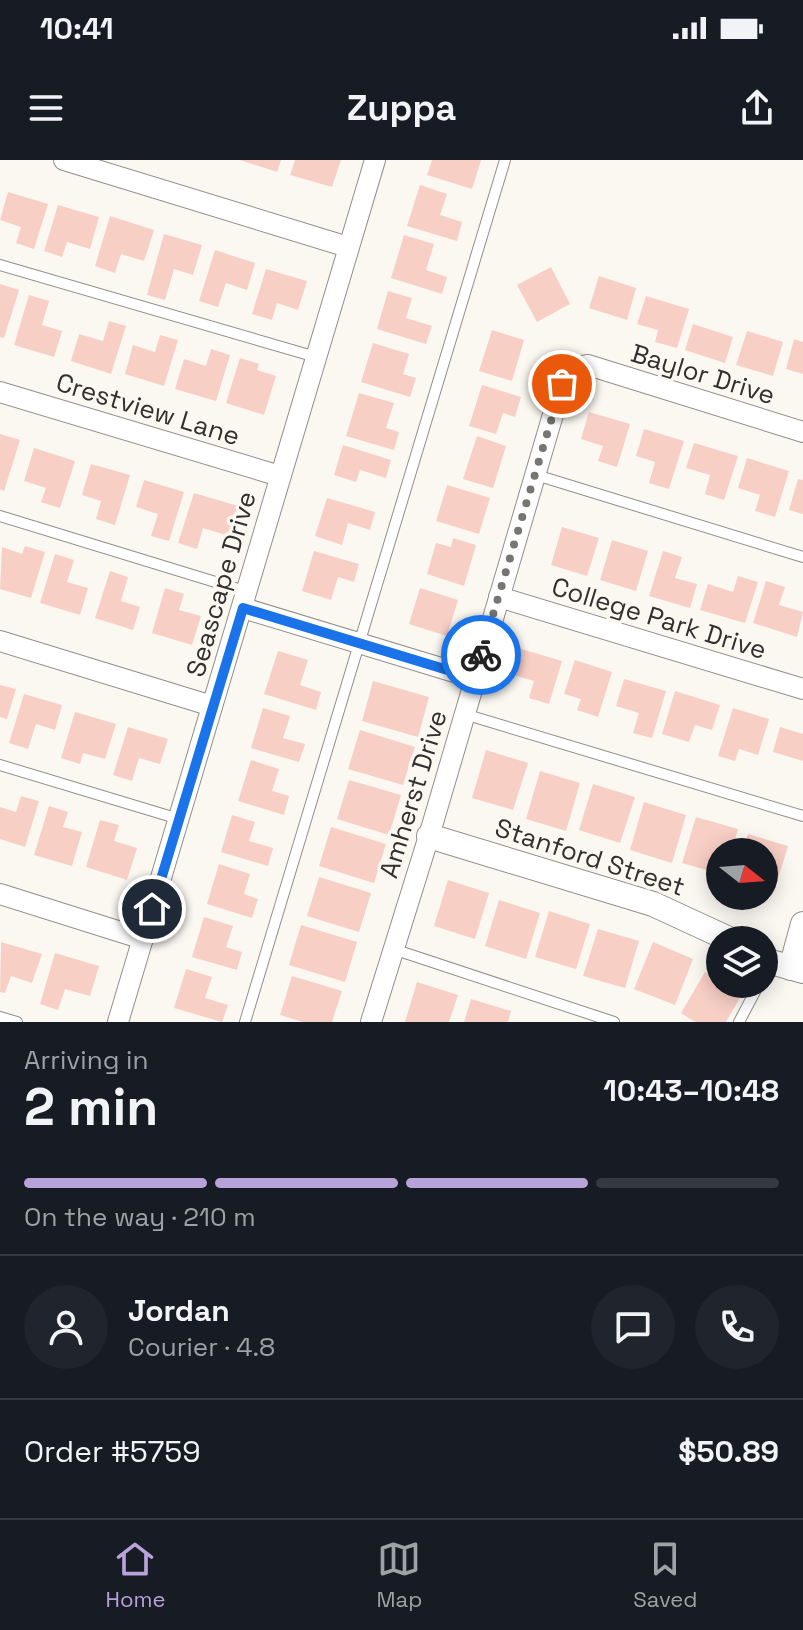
<!DOCTYPE html>
<meta charset="utf-8">
<style>
:root{--surface:#171b24;--page:#20242c;--text:#f1f3f6;--muted:#9ea1a6;--line:#363941;--accent:#b7a3da}
body{margin:0;font-family:"Space Grotesk",sans-serif;background:var(--page);color:var(--text);height:100vh;display:flex;flex-direction:column;font-size:30px;white-space:nowrap}
*{box-sizing:border-box;margin:0}
p{font-size:26px;color:var(--muted)}
.icon{flex:none;width:44px;height:44px;fill:none;stroke:currentColor;stroke-width:2;stroke-linecap:round;stroke-linejoin:round}
.map{position:relative;height:862px;overflow:hidden}
.side{display:flex;flex-direction:column;background:var(--surface);flex:1}
.side>*{flex:none}
.needle{width:52px;rotate:107deg}
.controls{position:absolute;left:706px;top:678px;display:grid;gap:16px}
.controls a{display:grid;place-items:center;width:72px;height:72px;border-radius:50%;background:var(--surface);box-shadow:0 4px 20px #0003;font-size:40px}
.pin{position:absolute;display:grid;place-items:center;width:68px;height:68px;color:#fff;margin:-34px;border:4px solid #fff;border-radius:50%;box-shadow:0 2px 8px #0007}
.courier{position:absolute;display:grid;place-items:center;width:80px;height:80px;margin:-40px;border:6px solid #1a73e8;border-radius:50%;background:#fff;color:#222;box-shadow:0 2px 10px #0007}
.headline em{font-style:normal;font-weight:700}
.headline div{display:flex;flex-direction:column-reverse}
.headline{display:flex;align-items:center;justify-content:space-between;height:136px;padding:0 24px}
h1{font-size:52px;font-weight:700;line-height:60px}
.bar{display:grid;grid-template-columns:repeat(4,1fr);gap:12px 8px;align-content:center;height:96px;padding:0 24px}
.bar i{height:10px;border-radius:6px;background:var(--line)}
.bar .on{background:var(--accent)}
.bar p{grid-column:span 4}
.line{display:flex;align-items:center;gap:20px;padding:0 24px;border-top:2px solid var(--line)}
.line div{flex:1}
.round{display:grid;place-items:center;flex:none;width:84px;height:84px;border-radius:42px;background:var(--page)}
.status{display:flex;justify-content:space-between;align-items:center;height:56px;padding:0 40px;background:var(--surface);direction:ltr}
.status svg{height:22px;fill:currentColor}
header{display:flex;justify-content:space-between;align-items:center;height:104px;padding:0 24px;background:var(--surface);font-size:36px;font-weight:700}
.menu{display:flex;justify-content:space-around;align-items:center;height:112px;border-top:2px solid var(--line);background:var(--surface);font-size:22px;color:var(--muted)}
.menu a{display:grid;justify-items:center;gap:4px}
.menu .on{color:var(--accent)}
.map>svg:first-child{display:block}
.building{fill:#f8cfc5}
.lines{fill:none;stroke-linecap:round;stroke-linejoin:round}
.service-casing{stroke:#928f8a;stroke-width:12}
.minor-casing{stroke:#928f8a;stroke-width:22}
.tertiary-casing{stroke:#928f8a;stroke-width:26}
.service{stroke:#fff;stroke-width:10}
.minor{stroke:#fff;stroke-width:20}
.tertiary{stroke:#fff;stroke-width:24}
.done{stroke:#787673;stroke-width:8;stroke-dasharray:0 14.4}
.route{stroke:#1a73e8;stroke-width:10}
.labels{text-anchor:middle;stroke-width:7;stroke-linejoin:round;paint-order:stroke}
.street-label{font-size:26px;fill:#31302e;stroke:#fbf8f2}
</style>
<div class="status"><b>10:41</b><svg viewBox="0 0 49 12"><path d="M0 12V9h3v3zM5 12V6h3v6zM10 12V3h3v9zM15 12V0h3v12zM26 1h20v11H26zM47 4h2v5h-2z"/></svg></div>
<header><svg class="icon" aria-label="menu" viewBox="0 0 24 24"><path d="M4 6h16M4 12h16M4 18h16"/></svg>Zuppa<svg class="icon" aria-label="share" viewBox="0 0 24 24"><path d="M12 15V3M7 8l5-5 5 5M5 13v7h14v-7"/></svg></header>
<div class="map">
<svg width="803" height="862" viewBox="0 0 803 862">
<rect width="100%" height="100%" fill="#fbf8f2"/>
<g class="building">
<path d="M240 0H281L277 12Z"/>
<path d="M295 0H341L332 27 290 15Z"/>
<path d="M432 0H481L472 29 427 15Z"/>
<path d="M420 25 447 34 440 55 462 62 457 81 407 66Z"/>
<path d="M8 32 48 44 34 89 16 83 21 67 0 60Z"/>
<path d="M58 45 99 57 90 89 67 82 62 97 44 91Z"/>
<path d="M110 56 154 70 144 101 121 94 115 113 95 106Z"/>
<path d="M164 74 202 85 193 115 174 109 165 140 147 135Z"/>
<path d="M404 75 434 84 426 110 447 117 442 134 391 118Z"/>
<path d="M215 90 255 103 247 130 226 123 218 147 199 141Z"/>
<path d="M551 107 570 144 537 162 517 125Z"/>
<path d="M266 109 307 121 298 150 277 143 272 160 252 154Z"/>
<path d="M599 116 636 128 627 160 589 148Z"/>
<path d="M0 124 19 130 4 178 0 177Z"/>
<path d="M388 131 412 138 406 158 432 166 426 184 377 169Z"/>
<path d="M29 135 49 141 42 165 62 171 54 197 14 185Z"/>
<path d="M646 136 689 149 677 188 655 182 658 170 637 164Z"/>
<path d="M109 161 126 166 111 214 71 201 79 174 103 181Z"/>
<path d="M693 164 733 177 725 203 685 190Z"/>
<path d="M492 170 524 180 512 221 479 211Z"/>
<path d="M747 171 783 182 773 216 736 205Z"/>
<path d="M160 175 178 180 164 226 125 214 133 185 155 192Z"/>
<path d="M794 179 803 182V214L786 209Z"/>
<path d="M373 183 409 194 403 214 416 218 410 237 361 222Z"/>
<path d="M211 189 230 195 216 241 175 229 184 199 206 206Z"/>
<path d="M240 198 259 204 257 210 276 216 264 255 226 243Z"/>
<path d="M482 225 521 237 515 257 503 253 496 274 469 266Z"/>
<path d="M359 233 394 243 386 268 399 272 394 290 346 276Z"/>
<path d="M589 252 630 264 617 307 598 301 603 286 581 279Z"/>
<path d="M644 269 684 281 669 329 649 323 655 302 636 296Z"/>
<path d="M0 274 20 280 4 331 0 329Z"/>
<path d="M477 276 506 286 493 328 463 319Z"/>
<path d="M694 283 738 296 724 340 705 334 710 315 686 308Z"/>
<path d="M343 285 391 300 386 318 360 310 356 322 334 315Z"/>
<path d="M34 288 75 301 60 348 41 342 46 328 24 321Z"/>
<path d="M747 298 789 311 775 357 755 351 760 335 738 328Z"/>
<path d="M91 304 130 315 115 365 96 359 101 341 82 335Z"/>
<path d="M798 319 803 320V354L789 350Z"/>
<path d="M144 320 184 332 169 381 151 376 158 354 136 347Z"/>
<path d="M447 325 490 338 479 374 436 361Z"/>
<path d="M194 333 238 346 229 376 203 368 197 389 178 383Z"/>
<path d="M327 338 375 352 370 370 348 363 342 385 315 376Z"/>
<path d="M562 367 599 378 587 416 551 405Z"/>
<path d="M453 378 476 385 464 426 427 414 436 383 451 387Z"/>
<path d="M612 380 648 391 636 431 600 420Z"/>
<path d="M25 386 45 392 31 438 0 429 2 387 22 394Z"/>
<path d="M314 391 359 404 354 422 338 417 331 440 302 431Z"/>
<path d="M663 391 682 397 675 418 697 424 690 448 649 436Z"/>
<path d="M55 394 74 400 67 422 88 428 80 455 40 443Z"/>
<path d="M110 411 128 417 121 441 140 447 133 470 95 458Z"/>
<path d="M738 416 758 422 745 463 700 450 708 424 733 432Z"/>
<path d="M766 421 785 427 779 445 803 452 797 477 753 463Z"/>
<path d="M165 428 184 434 179 450 201 456 192 485 152 473Z"/>
<path d="M420 428 458 440 447 476 409 464Z"/>
<path d="M518 488 562 501 549 544 529 538 534 521 510 514Z"/>
<path d="M278 491 308 500 300 525 321 532 316 550 264 534Z"/>
<path d="M575 500 612 512 598 557 577 550 581 539 564 534Z"/>
<path d="M624 519 666 531 652 578 633 573 639 553 616 546Z"/>
<path d="M373 521 429 537 418 577 362 561Z"/>
<path d="M0 525 16 529 7 559 0 557Z"/>
<path d="M675 531 720 545 712 570 695 565 689 582 662 574Z"/>
<path d="M24 534 62 545 55 570 36 564 28 589 9 583Z"/>
<path d="M263 548 290 556 283 578 305 584 299 602 251 588Z"/>
<path d="M733 548 769 559 758 595 739 589 735 601 718 596Z"/>
<path d="M75 552 116 564 105 599 83 593 80 604 61 598Z"/>
<path d="M128 567 168 579 160 604 139 598 132 621 113 615Z"/>
<path d="M780 567 803 574V601L773 592Z"/>
<path d="M360 570 415 587 403 625 348 609Z"/>
<path d="M486 590 528 603 513 650 472 638Z"/>
<path d="M251 600 279 609 272 631 289 636 284 655 238 641Z"/>
<path d="M540 611 580 623 566 671 526 659Z"/>
<path d="M349 620 401 635 389 675 337 659Z"/>
<path d="M593 624 635 637 620 683 579 670Z"/>
<path d="M21 636 39 641 25 687 0 679V647L16 652Z"/>
<path d="M644 642 686 655 672 703 630 690Z"/>
<path d="M49 646 68 652 63 667 82 672 72 706 34 695Z"/>
<path d="M232 655 255 662 249 681 273 688 268 706 221 692Z"/>
<path d="M696 657 738 669 731 692H720V714L682 703Z"/>
<path d="M100 660 119 665 114 681 137 688 127 720 86 707Z"/>
<path d="M331 667 386 684 374 723 319 706Z"/>
<path d="M748 674 788 686 774 732 764 729V692H742Z"/>
<path d="M219 704 250 714 244 734 258 739 252 758 207 744Z"/>
<path d="M319 717 371 733 359 772 307 756Z"/>
<path d="M448 720 489 733 475 779 434 766Z"/>
<path d="M499 740 540 753 526 799 485 786Z"/>
<path d="M549 751 590 764 576 809 535 797Z"/>
<path d="M204 757 233 766 226 787 242 792 237 810 192 797Z"/>
<path d="M301 765 357 782 345 822 289 805Z"/>
<path d="M598 769 639 781 625 828 583 816Z"/>
<path d="M1 782 42 794 32 823 11 816 5 833 0 832Z"/>
<path d="M653 782 693 799 675 845 634 829Z"/>
<path d="M55 793 99 806 90 836 65 829 58 850 40 844Z"/>
<path d="M186 809 212 817 205 838 228 845 222 862 174 848Z"/>
<path d="M705 812 720 821V824H725L742 834 726 862H695L681 853Z"/>
<path d="M292 816 342 831 332 862H303L280 855Z"/>
<path d="M417 822 458 835 449 862H405Z"/>
<path d="M471 839 511 851 508 862H464Z"/>
</g>
<g class="lines">
<g class="service-casing">
<g id="service">
<path d="M0 105 316 197"/>
<path d="M536 315 803 397"/>
<path d="M0 356 248 432"/>
<path d="M464 554 803 656"/>
<path d="M0 605 179 659"/>
<path d="M393 789 614 862"/>
<path d="M0 857 17 862"/>
<path d="M245 862 505 0"/>
<path d="M739 862 759 824"/>
</g>
</g>
<g class="minor-casing">
<g id="minor">
<path d="M64 0 348 87"/>
<path d="M0 232 280 316"/>
<path d="M499 437 803 529"/>
<path d="M243 448 474 518"/>
<path d="M0 481 212 546"/>
<path d="M0 734 143 779"/>
<path d="M118 862 375 0"/>
<path d="M371 862 429 676 562 224C569 211 574 207 588 205L803 272"/>
</g>
</g>
<g class="tertiary-casing">
<g id="tertiary">
<path d="M429 676 653 744 731 780"/>
<path d="M764 800 803 811"/>
<path d="M791 808 803 764"/>
</g>
</g>
<use href="#service" class="service"/>
<use href="#minor" class="minor"/>
<use href="#tertiary" class="tertiary"/>
</g>
<g class="lines">
<path class="done" d="M481 495 562 224"/>
<path class="route" d="M152 749 243 448 474 518 481 495"/>
</g>
<g class="labels">
<g class="street-label">
<text transform="translate(703 214) rotate(17)" y="9">Baylor Drive</text>
<text transform="translate(148 249) rotate(17)" y="9">Crestview Lane</text>
<text transform="translate(221 424) rotate(-74)" y="9">Seascape Drive</text>
<text transform="translate(659 458) rotate(17)" y="9">College Park Drive</text>
<text transform="translate(413 634) rotate(-73)" y="9">Amherst Drive</text>
<text transform="translate(590 697) rotate(18)" y="9">Stanford Street</text>
</g>
</g>
</svg>
<div class="controls">
<a><svg class="needle" viewBox="-14 -14 28 28"><path d="M0-13l5 13h-10z" fill="#e53935"/><path d="M0 13l5-13h-10z" fill="#9ea1a6"/></svg></a>
<a><svg class="icon" aria-label="layers" viewBox="0 0 24 24"><path d="M12 4l9 5-9 5-9-5zM3 14l9 5 9-5"/></svg></a>
</div>
<div class="pin" style="left:562px;top:224px;background:#ea580c"><svg class="icon" aria-label="bag" viewBox="0 0 24 24"><path d="M5 8h14l-1 12H6zM9 8a3 3 0 0 1 6 0"/></svg></div>
<div class="pin" style="left:152px;top:749px;background:#1f2937"><svg class="icon" aria-label="home" viewBox="0 0 24 24"><path d="M3 11l9-7 9 7M6 9v11h12V9"/></svg></div>
<div class="courier" style="left:481px;top:495px"><svg class="icon" aria-label="bike" viewBox="0 0 24 24"><circle cx="6" cy="16" r="4"/><circle cx="18" cy="16" r="4"/><path d="M6 16l4-8h5l3 8M10 8l3 8H6M13 5h3"/></svg></div>
</div>
<section class="side">
<div class="headline"><div><h1>2 min</h1><p>Arriving in</p></div><em>10:43–10:48</em></div>
<div class="bar"><i class="on"></i><i class="on"></i><i class="on"></i><i></i><p>On the way · 210 m</p></div>
<div class="line" style="height:144px"><a class="round"><svg class="icon" aria-label="person" viewBox="0 0 24 24"><circle cx="12" cy="8" r="4"/><path d="M4 21q1-7 8-7t8 7"/></svg></a><div><b>Jordan</b><p>Courier · 4.8</p></div><a class="round"><svg class="icon" aria-label="chat" viewBox="0 0 24 24"><path d="M4 5h16v11H9l-5 4z"/></svg></a><a class="round"><svg class="icon" aria-label="phone" viewBox="0 0 24 24"><path d="M5 4h4l2 5-3 2q2 4 5 5l2-3 5 2v4C11 20 4 13 5 4z"/></svg></a></div>
<div class="line" style="height:104px"><div>Order #5759</div><b>$50.89</b></div>
</section>
<nav class="menu">
<a class="on"><svg class="icon" aria-label="home" viewBox="0 0 24 24"><path d="M3 11l9-7 9 7M6 9v11h12V9"/></svg>Home</a>
<a><svg class="icon" aria-label="map" viewBox="0 0 24 24"><path d="M3 6l6-2 6 2 6-2v14l-6 2-6-2-6 2zM9 4v14M15 6v14"/></svg>Map</a>
<a><svg class="icon" aria-label="saved" viewBox="0 0 24 24"><path d="M7 4h10v16l-5-4-5 4z"/></svg>Saved</a>
</nav>
